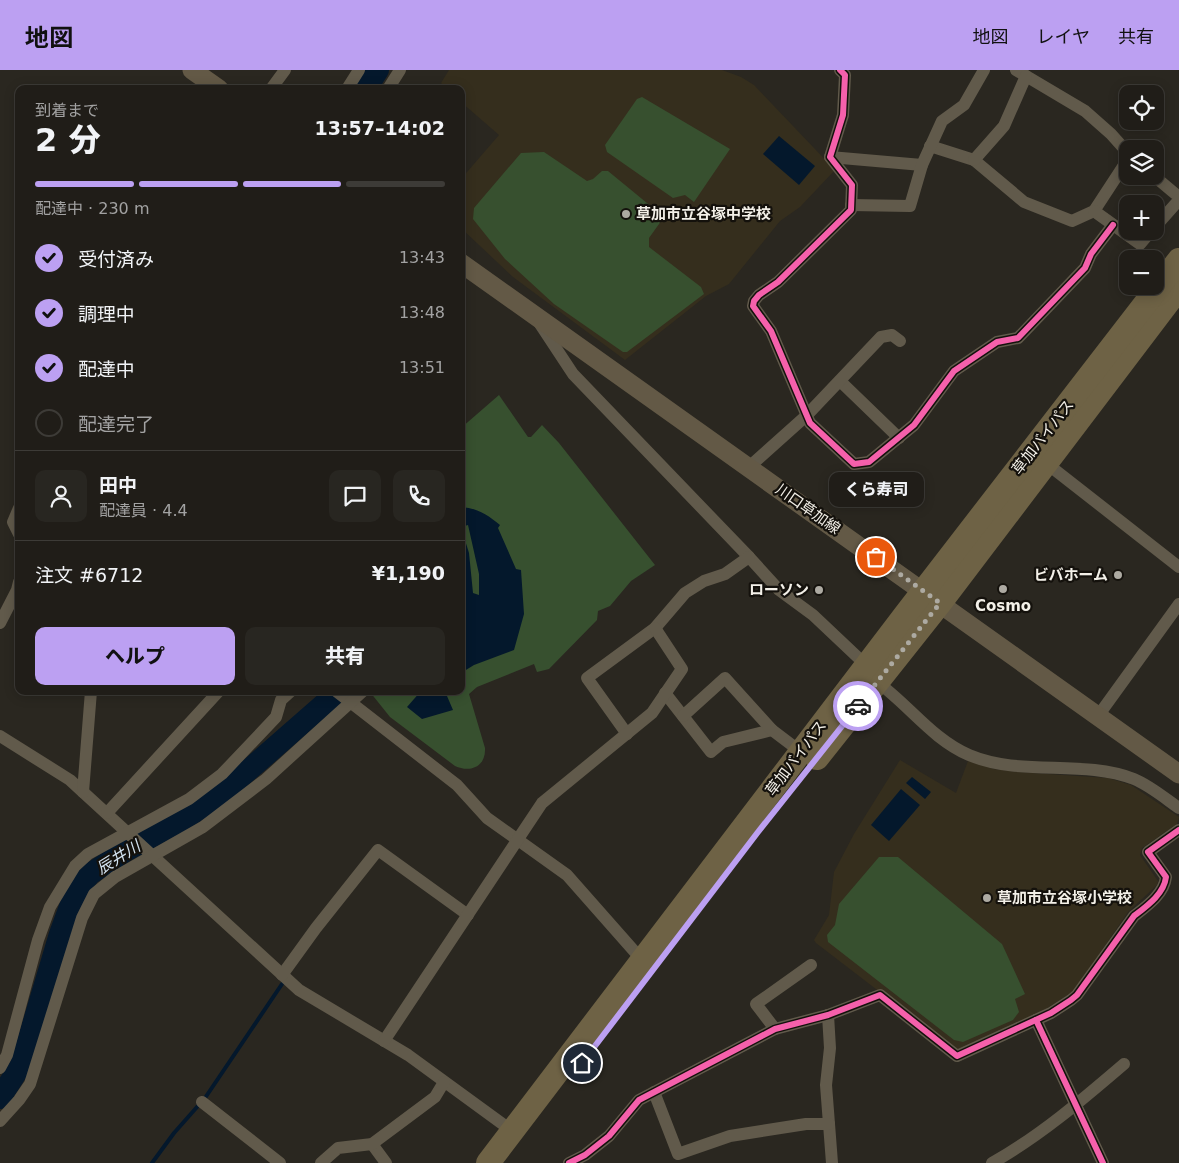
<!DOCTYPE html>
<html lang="ja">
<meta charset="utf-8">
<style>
:root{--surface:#201d18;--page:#282621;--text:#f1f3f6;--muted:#a2a2a2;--line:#3d3b37;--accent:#bca0f2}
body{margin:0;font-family:"DejaVu Sans","Noto Sans JP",sans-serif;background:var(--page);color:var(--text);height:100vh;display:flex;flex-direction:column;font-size:19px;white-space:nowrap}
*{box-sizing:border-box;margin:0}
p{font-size:16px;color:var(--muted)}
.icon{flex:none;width:28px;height:28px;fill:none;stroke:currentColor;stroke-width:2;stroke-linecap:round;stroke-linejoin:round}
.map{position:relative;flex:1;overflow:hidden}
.panel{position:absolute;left:15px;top:15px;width:450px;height:610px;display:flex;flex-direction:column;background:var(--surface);border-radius:10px;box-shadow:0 2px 12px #0003,0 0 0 1px var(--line)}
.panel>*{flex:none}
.buttons{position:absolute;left:1119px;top:15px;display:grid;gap:10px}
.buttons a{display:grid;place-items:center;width:45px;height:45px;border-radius:10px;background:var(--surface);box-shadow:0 2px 12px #0003,0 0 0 1px var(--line);font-size:25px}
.pin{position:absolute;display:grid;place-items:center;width:42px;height:42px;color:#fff;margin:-21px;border:2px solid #fff;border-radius:50%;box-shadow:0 1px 5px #0007}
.courier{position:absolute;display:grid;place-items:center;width:50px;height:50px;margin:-25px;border:4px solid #bca0f2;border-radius:50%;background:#fff;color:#222;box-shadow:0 1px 6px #0007}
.bubble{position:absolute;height:35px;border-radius:10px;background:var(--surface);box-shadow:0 2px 12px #0003,0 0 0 1px var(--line);font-size:16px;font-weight:800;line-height:35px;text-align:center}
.head em{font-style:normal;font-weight:800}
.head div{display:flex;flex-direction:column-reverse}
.head{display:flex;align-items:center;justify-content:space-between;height:85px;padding:0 20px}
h1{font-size:32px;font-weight:800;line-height:38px}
.bar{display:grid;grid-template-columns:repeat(4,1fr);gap:8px 5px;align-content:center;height:60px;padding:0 20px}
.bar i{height:6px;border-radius:4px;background:var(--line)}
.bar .current{background:var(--accent)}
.bar p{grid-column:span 4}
.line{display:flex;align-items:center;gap:12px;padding:0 20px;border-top:1px solid var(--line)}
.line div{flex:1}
.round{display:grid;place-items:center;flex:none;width:52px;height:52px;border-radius:10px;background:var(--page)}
ol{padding:0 20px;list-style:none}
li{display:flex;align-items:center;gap:15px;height:55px}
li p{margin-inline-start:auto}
li .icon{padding:5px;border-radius:50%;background:var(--accent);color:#111;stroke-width:4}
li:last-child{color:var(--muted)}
li i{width:28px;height:28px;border:2px solid var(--line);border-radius:50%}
.cta{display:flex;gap:10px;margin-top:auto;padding:10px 20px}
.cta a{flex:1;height:58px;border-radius:10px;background:var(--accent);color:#111;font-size:20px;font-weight:800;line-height:58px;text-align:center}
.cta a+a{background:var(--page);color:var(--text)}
header{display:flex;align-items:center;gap:30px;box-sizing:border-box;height:70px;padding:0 25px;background:var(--accent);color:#111}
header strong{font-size:24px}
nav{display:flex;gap:28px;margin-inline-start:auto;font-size:18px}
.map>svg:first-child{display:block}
.built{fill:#352e1d}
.green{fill:#37502f}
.water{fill:#04182c}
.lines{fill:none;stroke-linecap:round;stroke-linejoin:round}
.stream{stroke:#04182c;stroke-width:4}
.river{stroke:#04182c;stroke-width:22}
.street{stroke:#615a4b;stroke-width:12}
.secondary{stroke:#635946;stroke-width:19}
.highway{stroke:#6e6245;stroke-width:24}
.cycleway-casing{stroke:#14110c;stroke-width:9}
.cycleway{stroke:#f560ab;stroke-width:6}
.done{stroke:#adaaa2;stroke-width:5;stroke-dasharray:0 9}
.route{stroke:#bca0f2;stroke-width:6}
.poi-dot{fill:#adaaa2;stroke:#14110c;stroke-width:2}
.labels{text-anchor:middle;stroke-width:4.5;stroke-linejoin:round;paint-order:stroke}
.poi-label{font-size:15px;font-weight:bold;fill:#f3f0e8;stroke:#14110c;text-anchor:start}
.street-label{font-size:15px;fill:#f3f0e8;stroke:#14110c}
.water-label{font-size:16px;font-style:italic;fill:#d3e3f1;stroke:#14110c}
</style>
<header>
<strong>地図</strong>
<nav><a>地図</a><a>レイヤ</a><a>共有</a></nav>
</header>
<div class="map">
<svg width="1179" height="1093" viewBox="0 0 1179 1093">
<rect width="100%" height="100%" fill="#2a2720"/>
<g class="built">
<path d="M449 0H722L741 7 754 15 835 100 800 137 780 151 729 214 706 226 625 290 513 207 461 158V109L499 65 461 32V19H447L441 13Z"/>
<path d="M900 690 956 723 968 691 994 699 1018 702 1108 708 1131 715 1179 747 1177 754 1142 778 1140 785 1158 811 1157 815 1128 842 1074 921 1046 939 960 979H954L816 873 814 870 829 845 834 802 854 764Z"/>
</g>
<g class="green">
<path d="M642 27 730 79 694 132 685 125 673 128 607 82 605 75 637 29Z"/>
<path d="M544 82 587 111 593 109 602 101H608L664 147 649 168V177L701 217 704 224 627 282H623L554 234 505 189 473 149 474 138 521 83Z"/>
<path d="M499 325 528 367H531L542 355 559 373 655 495 631 511 610 536 598 541 597 550 549 599 537 602 534 594 477 617 469 624 485 678C486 697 470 703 455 696L390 647 370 622 461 621V358Z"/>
<path d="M879 787H898L1002 874 1025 924 1015 929 1019 942 1013 950 963 972 954 970 828 872 827 865 835 855 839 834Z"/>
</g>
<g class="water">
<path d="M779 66 815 96 799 115 763 84Z"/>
<path d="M461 437C477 438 488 445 500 455L498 458 516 499 521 500 524 544 514 580 474 595 461 603V467H464L469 483 473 523 479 525V504L468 455 461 457Z"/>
<path d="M421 621H448L447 626 453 640 422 649 407 637Z"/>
<path d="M912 707 931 722 925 729 906 713Z"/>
<path d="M901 719 920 735 889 771 871 755Z"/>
</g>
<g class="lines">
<path class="stream" d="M152 1093 174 1063 205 1028 282 914"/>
<g class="river">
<path d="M366 19 378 0"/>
<path d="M0 1028 21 995 60 864 72 831 81 816 90 804 127 780 182 750 218 727 339 621"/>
</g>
<g class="street">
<path d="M840 0 845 5 843 45 830 87 852 115 851 140 778 212 759 225 754 231 753 236 771 261 810 353 854 394 869 392 914 355 954 301 997 272 1018 268 1085 198 1091 184 1113 155"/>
<path d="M1016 0 1085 41 1111 64 1128 83"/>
<path d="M271 19 285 0"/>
<path d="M347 19 359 0"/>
<path d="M388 19 400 0"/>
<path d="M930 76 974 90 1024 132 1072 151 1094 141 1128 89"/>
<path d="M830 87 922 95"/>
<path d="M974 90 1004 56 1026 6"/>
<path d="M1154 106 1179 127"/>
<path d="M851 135 910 136 922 95 942 51 964 35 984 0"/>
<path d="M1094 141 1140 174 1151 161"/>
<path d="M1155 157 1179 130"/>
<path d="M540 254 573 304 749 487 779 520 813 545 867 596"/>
<path d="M840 311 899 368"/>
<path d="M1046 393 1179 497"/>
<path d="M749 397 806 346 881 267 892 265 900 271"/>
<path d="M19 438 13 452 19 464"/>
<path d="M0 553 17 520 19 512"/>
<path d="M877 612C909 635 932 669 969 685 1021 707 1082 689 1134 709 1149 715 1166 729 1179 738"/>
<path d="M336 621 457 715 487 748 567 805 642 890"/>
<path d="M665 623 711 682 723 672 772 660"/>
<path d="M683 646 725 608 772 660 801 682"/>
<path d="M1098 646 1179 534"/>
<path d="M627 664 587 608 655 558 685 523 704 511 725 504 749 487"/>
<path d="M0 666 70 710 83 722 299 920 408 985 512 1061"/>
<path d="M83 722 91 621"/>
<path d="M107 743 219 621"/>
<path d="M282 905 316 858 378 780 468 845"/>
<path d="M828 945 830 978 826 1015 832 1093"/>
<path d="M1036 950 1103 1093"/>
<path d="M775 959 756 934 811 895"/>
<path d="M384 971 542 733 652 643 682 599 655 558"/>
<path d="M0 998 7 985 38 870 50 837 75 796 88 784 189 729 222 704 276 647 281 630 291 621"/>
<path d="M654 1022 678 1084 730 1066 806 1054H829"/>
<path d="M202 1032 280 1093"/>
<path d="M0 1051 19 1030 30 1014 82 848 94 824 115 807 203 757 266 709 363 621"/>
<path d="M372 1074 386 1093"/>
<path d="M321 1093 338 1078 372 1074 435 1027 444 1012"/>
<path d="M569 1093 585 1085 609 1066 639 1030 775 959 828 945 880 925 957 986 1051 943 1071 930 1077 925 1134 846C1147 836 1164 824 1166 807L1148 782 1179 760"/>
<path d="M992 1093C1040 1066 1082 1030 1124 994"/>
</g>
<g class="secondary">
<path d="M192 0 219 19"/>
<path d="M461 193 1179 704"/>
</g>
<g class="highway">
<path d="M817 688 940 533 1179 218"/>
<path d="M488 1093 905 545 1179 190"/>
</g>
<g class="cycleway-casing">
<g id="cycleway">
<path d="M840 0 845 5 843 45 830 87 852 115 851 140 778 212 759 225 754 231 753 236 771 261 810 353 854 394 869 392 914 355 954 301 997 272 1018 268 1085 198 1091 184 1113 155"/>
<path d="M1036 950 1103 1093"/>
<path d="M569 1093 585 1085 609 1066 639 1030 775 959 828 945 880 925 957 986 1051 943 1071 930 1077 925 1134 846C1147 836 1164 824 1166 807L1148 782 1179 760"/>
</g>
</g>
<use href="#cycleway" class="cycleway"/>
</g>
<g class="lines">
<path class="done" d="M858 636 940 533 876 487"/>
<path class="route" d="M582 993 758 762 858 636"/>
</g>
<g class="poi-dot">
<circle cx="626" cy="144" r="5"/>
<circle cx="1118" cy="505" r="5"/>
<circle cx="1003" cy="519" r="5"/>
<circle cx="819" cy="520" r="5"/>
<circle cx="987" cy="828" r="5"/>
</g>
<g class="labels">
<g class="poi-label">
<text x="636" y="149">草加市立谷塚中学校</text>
<text x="1108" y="510" text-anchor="end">ビバホーム</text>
<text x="809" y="525" text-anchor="end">ローソン</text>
<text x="1003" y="541" text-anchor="middle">Cosmo</text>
<text x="997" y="833">草加市立谷塚小学校</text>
</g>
<g class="street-label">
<text transform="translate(1043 367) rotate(-52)" y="5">草加バイパス</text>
<text transform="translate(808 439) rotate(35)" y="5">川口草加線</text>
<text transform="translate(796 688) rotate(-53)" y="5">草加バイパス</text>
</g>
<g class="water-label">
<text transform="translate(118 787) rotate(-32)" y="6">辰井川</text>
</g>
</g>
</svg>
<div class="buttons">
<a><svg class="icon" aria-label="locate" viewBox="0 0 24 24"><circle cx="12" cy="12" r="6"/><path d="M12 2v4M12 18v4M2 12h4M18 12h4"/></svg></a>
<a><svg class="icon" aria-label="layers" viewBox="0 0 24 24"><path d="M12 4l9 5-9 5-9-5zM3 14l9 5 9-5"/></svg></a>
<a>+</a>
<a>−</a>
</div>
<div class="pin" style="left:876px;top:487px;background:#ea580c"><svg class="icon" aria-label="bag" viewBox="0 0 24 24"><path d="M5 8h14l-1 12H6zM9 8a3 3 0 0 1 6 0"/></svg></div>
<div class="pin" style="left:582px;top:993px;background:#1f2937"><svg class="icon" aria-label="home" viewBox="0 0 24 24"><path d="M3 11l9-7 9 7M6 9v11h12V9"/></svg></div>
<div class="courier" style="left:858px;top:636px"><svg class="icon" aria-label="car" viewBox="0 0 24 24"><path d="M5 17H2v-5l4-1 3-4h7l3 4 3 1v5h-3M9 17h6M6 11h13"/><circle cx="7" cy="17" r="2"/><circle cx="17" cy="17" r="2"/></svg></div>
<div class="bubble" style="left:829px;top:402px;width:95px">くら寿司</div>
<section class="panel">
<div class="head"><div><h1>2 分</h1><p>到着まで</p></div><em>13:57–14:02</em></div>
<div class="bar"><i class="current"></i><i class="current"></i><i class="current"></i><i></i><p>配達中 · 230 m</p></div>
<ol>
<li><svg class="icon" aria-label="check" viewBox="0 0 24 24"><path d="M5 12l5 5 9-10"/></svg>受付済み<p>13:43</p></li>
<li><svg class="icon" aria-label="check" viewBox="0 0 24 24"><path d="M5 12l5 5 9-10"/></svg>調理中<p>13:48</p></li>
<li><svg class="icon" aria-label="check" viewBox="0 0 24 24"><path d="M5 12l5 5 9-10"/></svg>配達中<p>13:51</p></li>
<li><i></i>配達完了</li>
</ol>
<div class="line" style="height:90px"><a class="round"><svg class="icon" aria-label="person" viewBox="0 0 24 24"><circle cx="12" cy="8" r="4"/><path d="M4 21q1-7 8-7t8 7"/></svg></a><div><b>田中</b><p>配達員 · 4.4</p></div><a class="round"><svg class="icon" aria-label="chat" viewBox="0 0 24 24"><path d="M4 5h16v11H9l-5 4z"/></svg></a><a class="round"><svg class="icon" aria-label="phone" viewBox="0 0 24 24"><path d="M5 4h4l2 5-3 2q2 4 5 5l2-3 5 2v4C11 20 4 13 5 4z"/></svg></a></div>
<div class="line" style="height:65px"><div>注文 #6712</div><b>¥1,190</b></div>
<div class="cta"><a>ヘルプ</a><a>共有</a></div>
</section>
</div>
